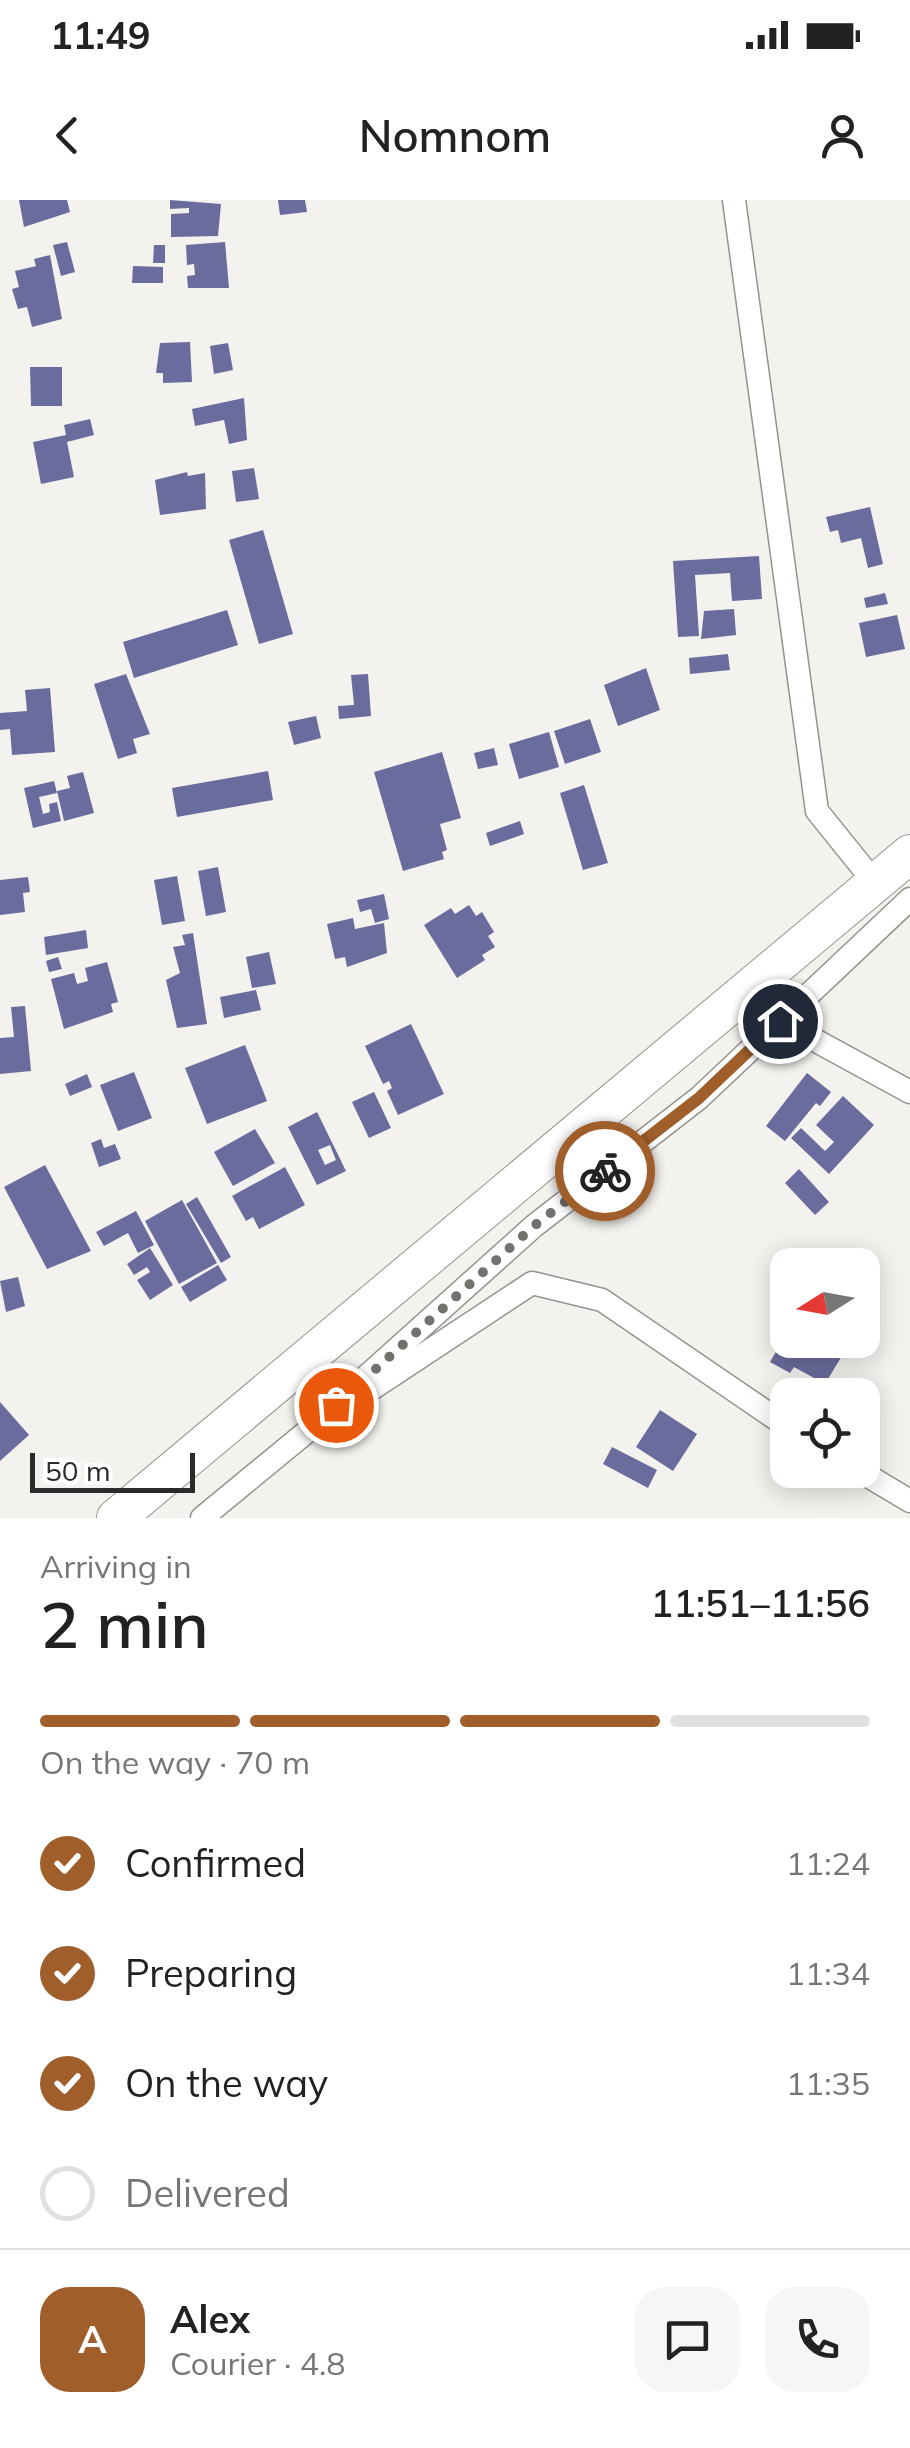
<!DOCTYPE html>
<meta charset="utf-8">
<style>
:root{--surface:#fff;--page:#f6f6f6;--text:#222;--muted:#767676;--line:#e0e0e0;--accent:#9f5e2a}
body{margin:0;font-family:Mulish,sans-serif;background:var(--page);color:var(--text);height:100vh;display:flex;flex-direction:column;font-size:38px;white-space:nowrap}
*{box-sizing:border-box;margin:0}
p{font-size:32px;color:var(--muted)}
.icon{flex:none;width:55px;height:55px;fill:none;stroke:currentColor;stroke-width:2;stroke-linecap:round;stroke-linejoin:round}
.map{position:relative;height:1318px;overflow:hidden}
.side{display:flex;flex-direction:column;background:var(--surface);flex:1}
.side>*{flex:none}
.needle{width:65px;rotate:259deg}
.tools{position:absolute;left:770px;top:1048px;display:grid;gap:20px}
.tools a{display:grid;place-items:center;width:110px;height:110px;border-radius:20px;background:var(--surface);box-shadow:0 5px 25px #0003;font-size:50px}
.scale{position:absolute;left:30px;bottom:25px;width:165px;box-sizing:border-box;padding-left:10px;border:5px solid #2c2b29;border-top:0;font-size:28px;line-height:35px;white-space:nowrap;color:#2c2b29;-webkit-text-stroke:8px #fff;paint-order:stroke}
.pin{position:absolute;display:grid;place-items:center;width:85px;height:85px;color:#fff;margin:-42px;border:5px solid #fff;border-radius:50%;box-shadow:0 2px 10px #0007}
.courier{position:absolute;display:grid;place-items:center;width:100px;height:100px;margin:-50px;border:8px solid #9f5e2a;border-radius:50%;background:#fff;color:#222;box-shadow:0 2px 12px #0007}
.headline em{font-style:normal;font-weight:600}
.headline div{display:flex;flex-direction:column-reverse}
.headline{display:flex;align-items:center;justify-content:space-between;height:170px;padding:0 40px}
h1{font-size:65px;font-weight:600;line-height:75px}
.bar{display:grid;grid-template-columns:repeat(4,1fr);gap:15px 10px;align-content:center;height:120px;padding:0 40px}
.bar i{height:12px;border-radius:8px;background:var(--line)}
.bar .current{background:var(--accent)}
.bar p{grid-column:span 4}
.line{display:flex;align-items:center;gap:25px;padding:0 40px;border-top:2px solid var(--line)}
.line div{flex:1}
.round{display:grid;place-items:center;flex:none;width:105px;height:105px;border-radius:30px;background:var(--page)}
ol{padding:0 40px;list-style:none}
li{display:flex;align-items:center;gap:30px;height:110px}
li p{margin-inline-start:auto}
li .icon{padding:10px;border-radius:50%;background:var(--accent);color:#fff;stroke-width:4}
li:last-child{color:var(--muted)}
li i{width:55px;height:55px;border:5px solid var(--line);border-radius:50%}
.status{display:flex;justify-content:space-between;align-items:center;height:70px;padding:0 50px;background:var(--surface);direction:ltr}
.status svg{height:28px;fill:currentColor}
header{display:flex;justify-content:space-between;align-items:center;height:130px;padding:0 40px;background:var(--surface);font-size:45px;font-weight:600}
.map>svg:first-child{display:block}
.building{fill:#6a6c9d;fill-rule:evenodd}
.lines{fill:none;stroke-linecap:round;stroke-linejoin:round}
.minor-casing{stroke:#95938f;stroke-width:25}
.trunk-casing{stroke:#95938f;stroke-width:40}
.minor{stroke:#fff;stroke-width:22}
.trunk{stroke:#fff;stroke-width:38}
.done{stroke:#72716e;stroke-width:10;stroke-dasharray:0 18}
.route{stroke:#9f5e2a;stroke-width:12}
</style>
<div class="status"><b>11:49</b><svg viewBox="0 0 49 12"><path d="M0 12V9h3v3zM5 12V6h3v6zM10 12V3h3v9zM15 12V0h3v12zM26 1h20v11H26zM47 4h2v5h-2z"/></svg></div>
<header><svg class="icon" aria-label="back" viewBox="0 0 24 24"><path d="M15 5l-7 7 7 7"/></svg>Nomnom<svg class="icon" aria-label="person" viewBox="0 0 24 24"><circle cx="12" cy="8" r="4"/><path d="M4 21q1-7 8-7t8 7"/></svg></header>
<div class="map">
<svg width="910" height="1318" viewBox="0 0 910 1318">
<rect width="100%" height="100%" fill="#f4f2ee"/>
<g class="building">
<path d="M19 0H67L70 12 24 27Z"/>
<path d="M170 0 221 4 218 36 171 37V14L189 13V8L170 9Z"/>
<path d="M278 0H305L307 12 280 15Z"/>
<path d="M67 42 75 72 61 76 53 45Z"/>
<path d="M225 42 229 88H188L187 76 195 75 194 64 187 65 186 45Z"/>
<path d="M154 45H165V63H153Z"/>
<path d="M50 55 62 119 32 127 27 107 18 109 12 89 19 87 15 71 36 66 34 59Z"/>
<path d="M133 66 163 67V83H132Z"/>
<path d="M190 142 192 182 163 183V173H156L160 143Z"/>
<path d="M228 143 233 170 214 174 210 146Z"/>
<path d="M30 167H62V206H31Z"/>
<path d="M244 198 247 240 229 244 224 220 195 226 192 209Z"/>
<path d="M90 219 94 235 67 242 74 277 41 284 33 242 66 235 64 225Z"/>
<path d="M254 268 259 299 236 302 232 271Z"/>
<path d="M187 272 188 276 205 273 206 309 160 315 155 280Z"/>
<path d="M870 307 883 364 868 368 861 338 841 343 838 330 830 332 826 317Z"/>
<path d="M263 330 293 434 259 444 229 340Z"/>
<path d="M759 356 762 399 732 401 730 373 695 375 699 436 678 437 673 361Z"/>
<path d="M885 393 888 404 866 408 864 398Z"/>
<path d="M734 409 736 435 701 439 704 411Z"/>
<path d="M227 410 238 445 134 478 123 442Z"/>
<path d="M897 415 905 449 866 457 859 423Z"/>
<path d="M728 454 730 470 690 474 689 458Z"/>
<path d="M646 468 660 510 618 526 604 485Z"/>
<path d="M126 474 150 534 133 539 137 553 118 559 94 484Z"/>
<path d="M368 474 371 516 339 519 338 506 354 505 351 475Z"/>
<path d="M50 488 55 552 12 555 10 529 0 530V513L27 511 25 490Z"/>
<path d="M316 516 321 538 294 545 288 522Z"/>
<path d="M590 519 601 552 565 564 554 531Z"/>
<path d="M549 532 559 567 519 579 509 544Z"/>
<path d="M494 548 498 565 478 569 474 553Z"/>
<path d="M442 552 461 618 440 624 447 650 442 652 444 659 403 671 374 572Z"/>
<path d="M268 571 273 600 177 617 172 588Z"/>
<path d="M83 572 94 613 64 621 57 591 70 588 67 576Z"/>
<path d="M54 581 57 593 39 597 43 614 50 612 49 604 57 602 61 621 33 628 24 588Z"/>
<path d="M584 585 608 663 583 670 560 593Z"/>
<path d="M520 621 524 634 490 646 486 633Z"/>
<path d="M218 667 226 712 206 716 198 671Z"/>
<path d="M177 676 185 721 162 725 154 680Z"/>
<path d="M28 677 30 692 23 693 25 712 0 715V680Z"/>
<path d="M384 694 389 719 375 723 371 709 360 712 357 700Z"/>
<path d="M469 705 476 716 482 712 494 732 488 736 495 747 482 755 485 760 457 778 424 725 451 708 455 714Z"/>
<path d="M353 718 355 729 384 723 387 753 347 767 345 757 335 759 327 724Z"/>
<path d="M86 730 88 748 46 755 44 737Z"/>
<path d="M193 733 207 824 177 828 166 780 180 773 173 747 185 745 182 735Z"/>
<path d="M269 752 276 784 252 788 246 757Z"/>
<path d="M58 757 62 769 49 772 46 761Z"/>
<path d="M107 762 118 802 111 804 113 812 64 829 51 779 74 773 77 784 88 781 85 768Z"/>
<path d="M256 790 261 810 224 818 220 797Z"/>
<path d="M25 806 31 871 0 874V838L14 837 11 807Z"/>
<path d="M411 824 444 894 398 915 387 891 392 888 389 881 383 884 365 846Z"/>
<path d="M245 845 267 901 207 924 185 868Z"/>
<path d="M134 872 152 918 118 931 100 885Z"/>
<path d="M807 873 831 892 820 906 816 903 785 941 766 926Z"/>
<path d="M87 874 92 887 70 896 65 884Z"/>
<path d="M374 892 391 928 369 938 352 902Z"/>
<path d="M843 896 874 925 829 974 791 938 801 928 825 951 834 942 816 925Z"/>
<path d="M317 912 346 971 317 985 288 927ZM330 945 336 960 325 965 318 950Z"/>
<path d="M255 929 275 963 233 986 214 952Z"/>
<path d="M101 939 104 948 115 944 121 959 99 967 91 943Z"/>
<path d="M45 965 91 1051 47 1069 4 987Z"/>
<path d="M285 967 305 1005 259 1029 253 1017 246 1021 232 996Z"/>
<path d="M799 969 829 1002 815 1015 785 983Z"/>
<path d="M197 997 231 1057 221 1063 186 1004Z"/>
<path d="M182 1000 217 1063 179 1084 145 1021Z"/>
<path d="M136 1011 154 1045 138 1053 128 1033 104 1046 96 1032Z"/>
<path d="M150 1048 173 1085 150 1100 137 1080 150 1072 147 1067 134 1075 127 1064Z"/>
<path d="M218 1065 227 1080 190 1102 181 1087Z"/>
<path d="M18 1077 25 1106 6 1112 0 1081Z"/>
<path d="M788 1131V1140H808L819 1148 824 1140H830L846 1149 825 1184 794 1167 790 1173 770 1162Z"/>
<path d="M0 1202 29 1235 0 1261Z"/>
<path d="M660 1210 697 1234 673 1271 636 1247Z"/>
<path d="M612 1247 657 1270 648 1288 603 1264Z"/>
</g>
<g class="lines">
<g class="minor-casing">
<g id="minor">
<path d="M734 0 817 611 875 683"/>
<path d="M780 821 910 892"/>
<path d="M370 1190 532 1083 602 1100 788 1227"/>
<path d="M311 1226 534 1026 699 898 910 699"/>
<path d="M858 1270 910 1301"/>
<path d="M202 1318 321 1220"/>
</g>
</g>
<g class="trunk-casing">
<path id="trunk" d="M116 1318 910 654"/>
</g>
<use href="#minor" class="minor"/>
<use href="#trunk" class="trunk"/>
</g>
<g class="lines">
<path class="done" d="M336 1205 534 1026 605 971"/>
<path class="route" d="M605 971 699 898 780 821"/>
</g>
</svg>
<div class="tools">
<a><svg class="needle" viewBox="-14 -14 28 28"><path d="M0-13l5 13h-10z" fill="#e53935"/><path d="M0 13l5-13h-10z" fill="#767676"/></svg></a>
<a><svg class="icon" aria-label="locate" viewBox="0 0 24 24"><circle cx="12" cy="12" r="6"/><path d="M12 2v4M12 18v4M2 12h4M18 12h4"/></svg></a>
</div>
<div class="scale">50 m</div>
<div class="pin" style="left:336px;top:1205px;background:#ea580c"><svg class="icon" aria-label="bag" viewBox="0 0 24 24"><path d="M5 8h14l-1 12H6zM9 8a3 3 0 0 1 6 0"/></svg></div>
<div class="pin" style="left:780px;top:821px;background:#1f2937"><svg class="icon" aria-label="home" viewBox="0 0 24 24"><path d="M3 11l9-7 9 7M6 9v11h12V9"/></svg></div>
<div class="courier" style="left:605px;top:971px"><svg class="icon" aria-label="bike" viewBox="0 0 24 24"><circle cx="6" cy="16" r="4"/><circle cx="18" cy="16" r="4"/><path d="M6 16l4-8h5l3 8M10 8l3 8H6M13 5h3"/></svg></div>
</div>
<section class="side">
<div class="headline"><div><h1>2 min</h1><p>Arriving in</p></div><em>11:51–11:56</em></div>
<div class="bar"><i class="current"></i><i class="current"></i><i class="current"></i><i></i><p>On the way · 70 m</p></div>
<ol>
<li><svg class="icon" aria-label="check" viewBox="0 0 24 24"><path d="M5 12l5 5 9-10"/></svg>Confirmed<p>11:24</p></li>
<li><svg class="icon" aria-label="check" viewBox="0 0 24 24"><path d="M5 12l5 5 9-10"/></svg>Preparing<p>11:34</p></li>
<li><svg class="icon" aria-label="check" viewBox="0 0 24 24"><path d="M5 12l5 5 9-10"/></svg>On the way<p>11:35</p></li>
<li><i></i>Delivered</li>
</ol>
<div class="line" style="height:180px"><b class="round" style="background:var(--accent);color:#fff">A</b><div><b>Alex</b><p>Courier · 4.8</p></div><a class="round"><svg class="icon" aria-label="chat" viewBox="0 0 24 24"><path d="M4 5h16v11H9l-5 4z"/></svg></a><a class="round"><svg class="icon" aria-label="phone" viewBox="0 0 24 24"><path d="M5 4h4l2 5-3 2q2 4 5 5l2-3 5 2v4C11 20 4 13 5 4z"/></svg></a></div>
</section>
